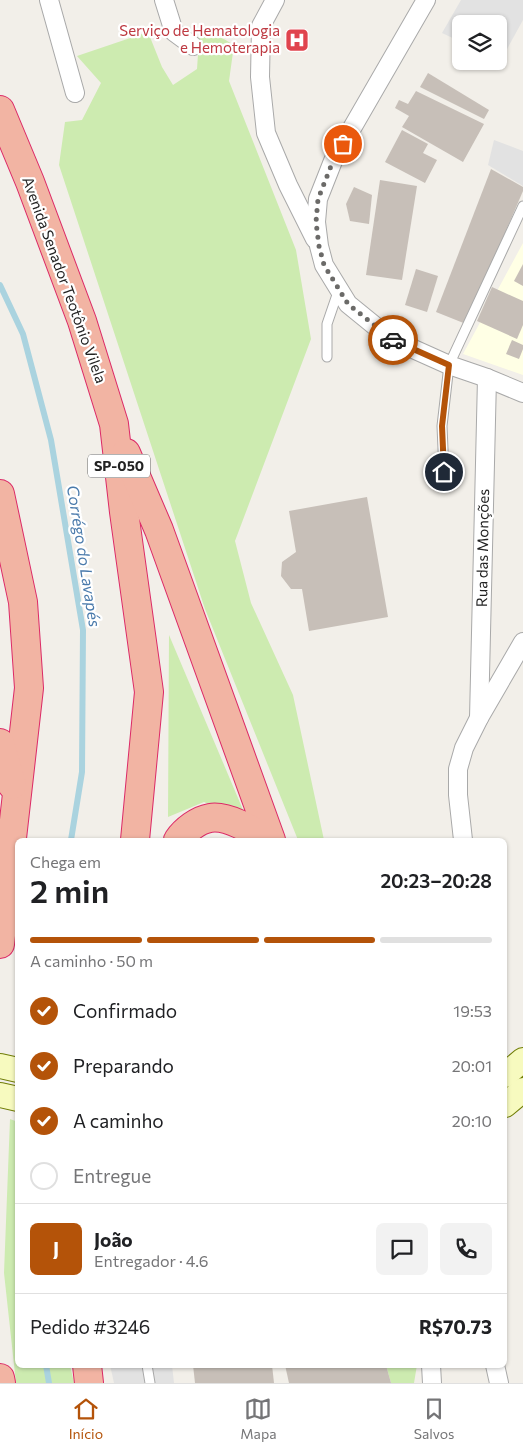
<!DOCTYPE html>
<html lang="pt">
<meta charset="utf-8">
<style>
:root{--surface:#fff;--page:#f2f2f2;--text:#202124;--muted:#757577;--line:#e0e0e0;--accent:#b45309}
body{margin:0;font-family:Commissioner,sans-serif;background:var(--page);color:var(--text);height:100vh;display:flex;flex-direction:column;font-size:19px;white-space:nowrap}
*{box-sizing:border-box;margin:0}
p{font-size:16px;color:var(--muted)}
.icon{flex:none;width:28px;height:28px;fill:none;stroke:currentColor;stroke-width:2;stroke-linecap:round;stroke-linejoin:round}
.map{position:relative;flex:1;overflow:hidden}
.panel{position:absolute;left:15px;top:838px;width:492px;height:530px;display:flex;flex-direction:column;background:var(--surface);border-radius:8px;box-shadow:0 1px 4px #0004}
.panel>*{flex:none}
.controls{position:absolute;left:452px;top:15px;display:grid;gap:10px}
.controls a{display:grid;place-items:center;width:55px;height:55px;border-radius:8px;background:var(--surface);box-shadow:0 1px 4px #0004;font-size:25px}
.pin{position:absolute;display:grid;place-items:center;width:42px;height:42px;color:#fff;margin:-21px;border:2px solid #fff;border-radius:50%;box-shadow:0 1px 5px #0007}
.courier{position:absolute;display:grid;place-items:center;width:50px;height:50px;margin:-25px;border:4px solid #b45309;border-radius:50%;background:#fff;color:#222;box-shadow:0 1px 6px #0007}
.headline em{font-style:normal;font-weight:600}
.headline div{display:flex;flex-direction:column-reverse}
.headline{display:flex;align-items:center;justify-content:space-between;height:85px;padding:0 15px}
h1{font-size:32px;font-weight:600;line-height:38px}
.bar{display:grid;grid-template-columns:repeat(4,1fr);gap:8px 5px;align-content:center;height:60px;padding:0 15px}
.bar i{height:6px;border-radius:4px;background:var(--line)}
.bar .selected{background:var(--accent)}
.bar p{grid-column:span 4}
.line{display:flex;align-items:center;gap:12px;padding:0 15px;border-top:1px solid var(--line)}
.line div{flex:1}
.round{display:grid;place-items:center;flex:none;width:52px;height:52px;border-radius:8px;background:var(--page)}
ol{padding:0 15px;list-style:none}
li{display:flex;align-items:center;gap:15px;height:55px}
li p{margin-inline-start:auto}
li .icon{padding:5px;border-radius:50%;background:var(--accent);color:#fff;stroke-width:4}
li:last-child{color:var(--muted)}
li i{width:28px;height:28px;border:2px solid var(--line);border-radius:50%}
.dock{display:flex;justify-content:space-around;align-items:center;height:70px;border-top:1px solid var(--line);background:var(--surface);font-size:14px;color:var(--muted)}
.dock a{display:grid;justify-items:center;gap:2px}
.dock .selected{color:var(--accent)}
.map>svg:first-child{display:block}
.education{fill:#ffffe5}
.grass{fill:#cdebb0}
.parking{fill:#e2e2e2}
.lines{fill:none;stroke-linecap:round;stroke-linejoin:round}
.stream{stroke:#aad3df;stroke-width:6}
.building{fill:#c7bfb8}
.service-casing{stroke:#a9a9a9;stroke-width:11}
.minor-casing{stroke:#a9a9a9;stroke-width:20}
.secondary-casing{stroke:#707d05;stroke-width:26}
.trunk-casing{stroke:#dc2a67;stroke-width:30}
.service{stroke:#fff;stroke-width:9}
.minor{stroke:#fff;stroke-width:18}
.secondary{stroke:#f7fabf;stroke-width:24}
.trunk{stroke:#f2b4a3;stroke-width:28}
.done{stroke:#6b6a68;stroke-width:5;stroke-dasharray:0 9}
.route{stroke:#b45309;stroke-width:6}
.labels{text-anchor:middle;stroke-width:4.5;stroke-linejoin:round;paint-order:stroke}
.shield{fill:#fff;stroke:#646464;stroke-width:1}
.shield-label{font-size:14px;font-weight:bold;fill:#222}
.health-label{font-size:15px;fill:#be3a42;stroke:#fff;text-anchor:end}
.street-label{font-size:15px;fill:#222;stroke:#fff}
.water-label{font-size:16px;font-style:italic;fill:#4a7aab;stroke:#fff}
</style>
<div class="map">
<svg width="523" height="1383" viewBox="0 0 523 1383">
<rect width="100%" height="100%" fill="#f2efe9"/>
<path class="education" d="M523 243V375L463 354Z"/>
<g class="grass">
<path d="M200 25 234 45 229 81 296 250 311 339 235 541 251 603 293 695 324 840H298L205 609 59 165 65 122 82 120 101 83 77 56 148 32 162 67 173 85 197 69Z"/>
<path d="M169 635 249 824 204 802 168 817Z"/>
<path d="M10 1119 18 1122V1365H70L74 1383H16L4 1273Z"/>
<path d="M386 1365H417L414 1383H391Z"/>
</g>
<g class="parking">
<path d="M461 0H523V20L501 60 499 59V24H461V42L442 33Z"/>
<path d="M494 140 523 151V186L488 165Z"/>
<path d="M110 1365H172L174 1383H114Z"/>
</g>
<g class="lines">
<g class="stream">
<path d="M0 285 23 334 51 440 83 630 82 772 71 840"/>
<path d="M46 1365 49 1383"/>
</g>
</g>
<g class="building">
<path d="M428 73 489 110 484 119 420 87Z"/>
<path d="M416 91 484 124 463 162 402 127 409 116 395 108 399 100 408 104Z"/>
<path d="M402 130 428 144 423 153 437 160 425 183 385 162Z"/>
<path d="M491 169 523 187V191L466 324 436 312Z"/>
<path d="M380 180 417 186 402 280 366 275Z"/>
<path d="M354 187 372 195 369 224 350 221 346 204Z"/>
<path d="M523 264V286L514 281Z"/>
<path d="M416 269 438 276 427 312 405 305Z"/>
<path d="M492 287 523 301V325L517 339 477 321Z"/>
<path d="M512 340 523 345V349L519 359 506 354Z"/>
<path d="M367 497 388 617 309 631 302 589H291L281 576 282 562 296 552 289 511Z"/>
<path d="M193 1365H272L274 1383H195Z"/>
<path d="M285 1365H386L391 1383H289Z"/>
</g>
<g class="lines">
<g class="service-casing">
<g id="service">
<path d="M327 357V324L339 289"/>
<path d="M444 472 442 426 449 365 523 206"/>
<path d="M147 1365 150 1383"/>
</g>
</g>
<g class="minor-casing">
<g id="minor">
<path d="M49 0 75 93"/>
<path d="M164 0 174 32 193 46"/>
<path d="M275 0 261 26 260 77 266 133 288 185 315 239"/>
<path d="M426 0 333 161 318 199 316 222 319 246 324 265 348 304 391 339 449 365 487 378 523 393"/>
<path d="M479 718 487 378"/>
<path d="M463 840 458 795V769L464 748 479 718 523 642"/>
<path d="M431 1365 432 1383"/>
<path d="M495 1365 499 1383"/>
</g>
</g>
<g class="secondary-casing">
<g id="secondary">
<path d="M0 1066 18 1070"/>
<path d="M505 1075 523 1060"/>
<path d="M0 1095 18 1099"/>
<path d="M505 1105 523 1090"/>
</g>
</g>
<g class="trunk-casing">
<g id="trunk">
<path d="M0 110 30 182 82 321 114 424 124 512 149 692 135 840"/>
<path d="M126 453 159 530 271 840"/>
<path d="M0 494 23 602 29 688 0 944"/>
<path d="M0 743 12 785"/>
<path d="M178 840C185 830 198 820 210 818 226 815 254 830 265 840"/>
<path d="M87 1365 89 1383"/>
<path d="M0 1378 1 1383"/>
</g>
</g>
<use href="#service" class="service"/>
<use href="#minor" class="minor"/>
<use href="#secondary" class="secondary"/>
<use href="#trunk" class="trunk"/>
</g>
<g class="lines">
<path class="done" d="M343 144 333 161 318 199 316 222 319 246 324 265 348 304 393 340"/>
<path class="route" d="M393 340 449 365 442 426 444 472"/>
</g>
<defs>
<g id="hospital-square" transform="scale(1.25)"><rect x="-9" y="-9" width="18" height="18" rx="4" fill="#e0444e" stroke="#fff"/><path d="M-5-5h3v3.5h4V-5h3V5h-3V1.5h-4V5h-3Z" fill="#fff"/></g>
</defs>
<g fill-rule="evenodd">
<use href="#hospital-square" x="297" y="40"/>
</g>
<g class="labels">
<rect class="shield" x="88" y="454.5" width="62" height="23" rx="4"/>
<g class="shield-label">
<text x="119" y="471">SP-050</text>
</g>
<g class="health-label">
<text x="280" y="36">Serviço de Hematologia<tspan x="280" dy="17">e Hemoterapia</tspan></text>
</g>
<g class="street-label">
<text transform="translate(64 280) rotate(70)" y="5">Avenida Senador Teotônio Vilela</text>
<text transform="translate(483 548) rotate(-89)" y="5">Rua das Monções</text>
</g>
<g class="water-label">
<text transform="translate(84 556) rotate(81)" y="6">Corrégo do Lavapés</text>
</g>
</g>
</svg>
<div class="controls">
<a><svg class="icon" aria-label="layers" viewBox="0 0 24 24"><path d="M12 4l9 5-9 5-9-5zM3 14l9 5 9-5"/></svg></a>
</div>
<div class="pin" style="left:343px;top:144px;background:#ea580c"><svg class="icon" aria-label="bag" viewBox="0 0 24 24"><path d="M5 8h14l-1 12H6zM9 8a3 3 0 0 1 6 0"/></svg></div>
<div class="pin" style="left:444px;top:472px;background:#1f2937"><svg class="icon" aria-label="home" viewBox="0 0 24 24"><path d="M3 11l9-7 9 7M6 9v11h12V9"/></svg></div>
<div class="courier" style="left:393px;top:340px"><svg class="icon" aria-label="car" viewBox="0 0 24 24"><path d="M5 17H2v-5l4-1 3-4h7l3 4 3 1v5h-3M9 17h6M6 11h13"/><circle cx="7" cy="17" r="2"/><circle cx="17" cy="17" r="2"/></svg></div>
<section class="panel">
<div class="headline"><div><h1>2 min</h1><p>Chega em</p></div><em>20:23–20:28</em></div>
<div class="bar"><i class="selected"></i><i class="selected"></i><i class="selected"></i><i></i><p>A caminho · 50 m</p></div>
<ol>
<li><svg class="icon" aria-label="check" viewBox="0 0 24 24"><path d="M5 12l5 5 9-10"/></svg>Confirmado<p>19:53</p></li>
<li><svg class="icon" aria-label="check" viewBox="0 0 24 24"><path d="M5 12l5 5 9-10"/></svg>Preparando<p>20:01</p></li>
<li><svg class="icon" aria-label="check" viewBox="0 0 24 24"><path d="M5 12l5 5 9-10"/></svg>A caminho<p>20:10</p></li>
<li><i></i>Entregue</li>
</ol>
<div class="line" style="height:90px"><b class="round" style="background:var(--accent);color:#fff">J</b><div><b>João</b><p>Entregador · 4.6</p></div><a class="round"><svg class="icon" aria-label="chat" viewBox="0 0 24 24"><path d="M4 5h16v11H9l-5 4z"/></svg></a><a class="round"><svg class="icon" aria-label="phone" viewBox="0 0 24 24"><path d="M5 4h4l2 5-3 2q2 4 5 5l2-3 5 2v4C11 20 4 13 5 4z"/></svg></a></div>
<div class="line" style="height:65px"><div>Pedido #3246</div><b>R$70.73</b></div>
</section>
</div>
<nav class="dock">
<a class="selected"><svg class="icon" aria-label="home" viewBox="0 0 24 24"><path d="M3 11l9-7 9 7M6 9v11h12V9"/></svg>Início</a>
<a><svg class="icon" aria-label="map" viewBox="0 0 24 24"><path d="M3 6l6-2 6 2 6-2v14l-6 2-6-2-6 2zM9 4v14M15 6v14"/></svg>Mapa</a>
<a><svg class="icon" aria-label="saved" viewBox="0 0 24 24"><path d="M7 4h10v16l-5-4-5 4z"/></svg>Salvos</a>
</nav>
